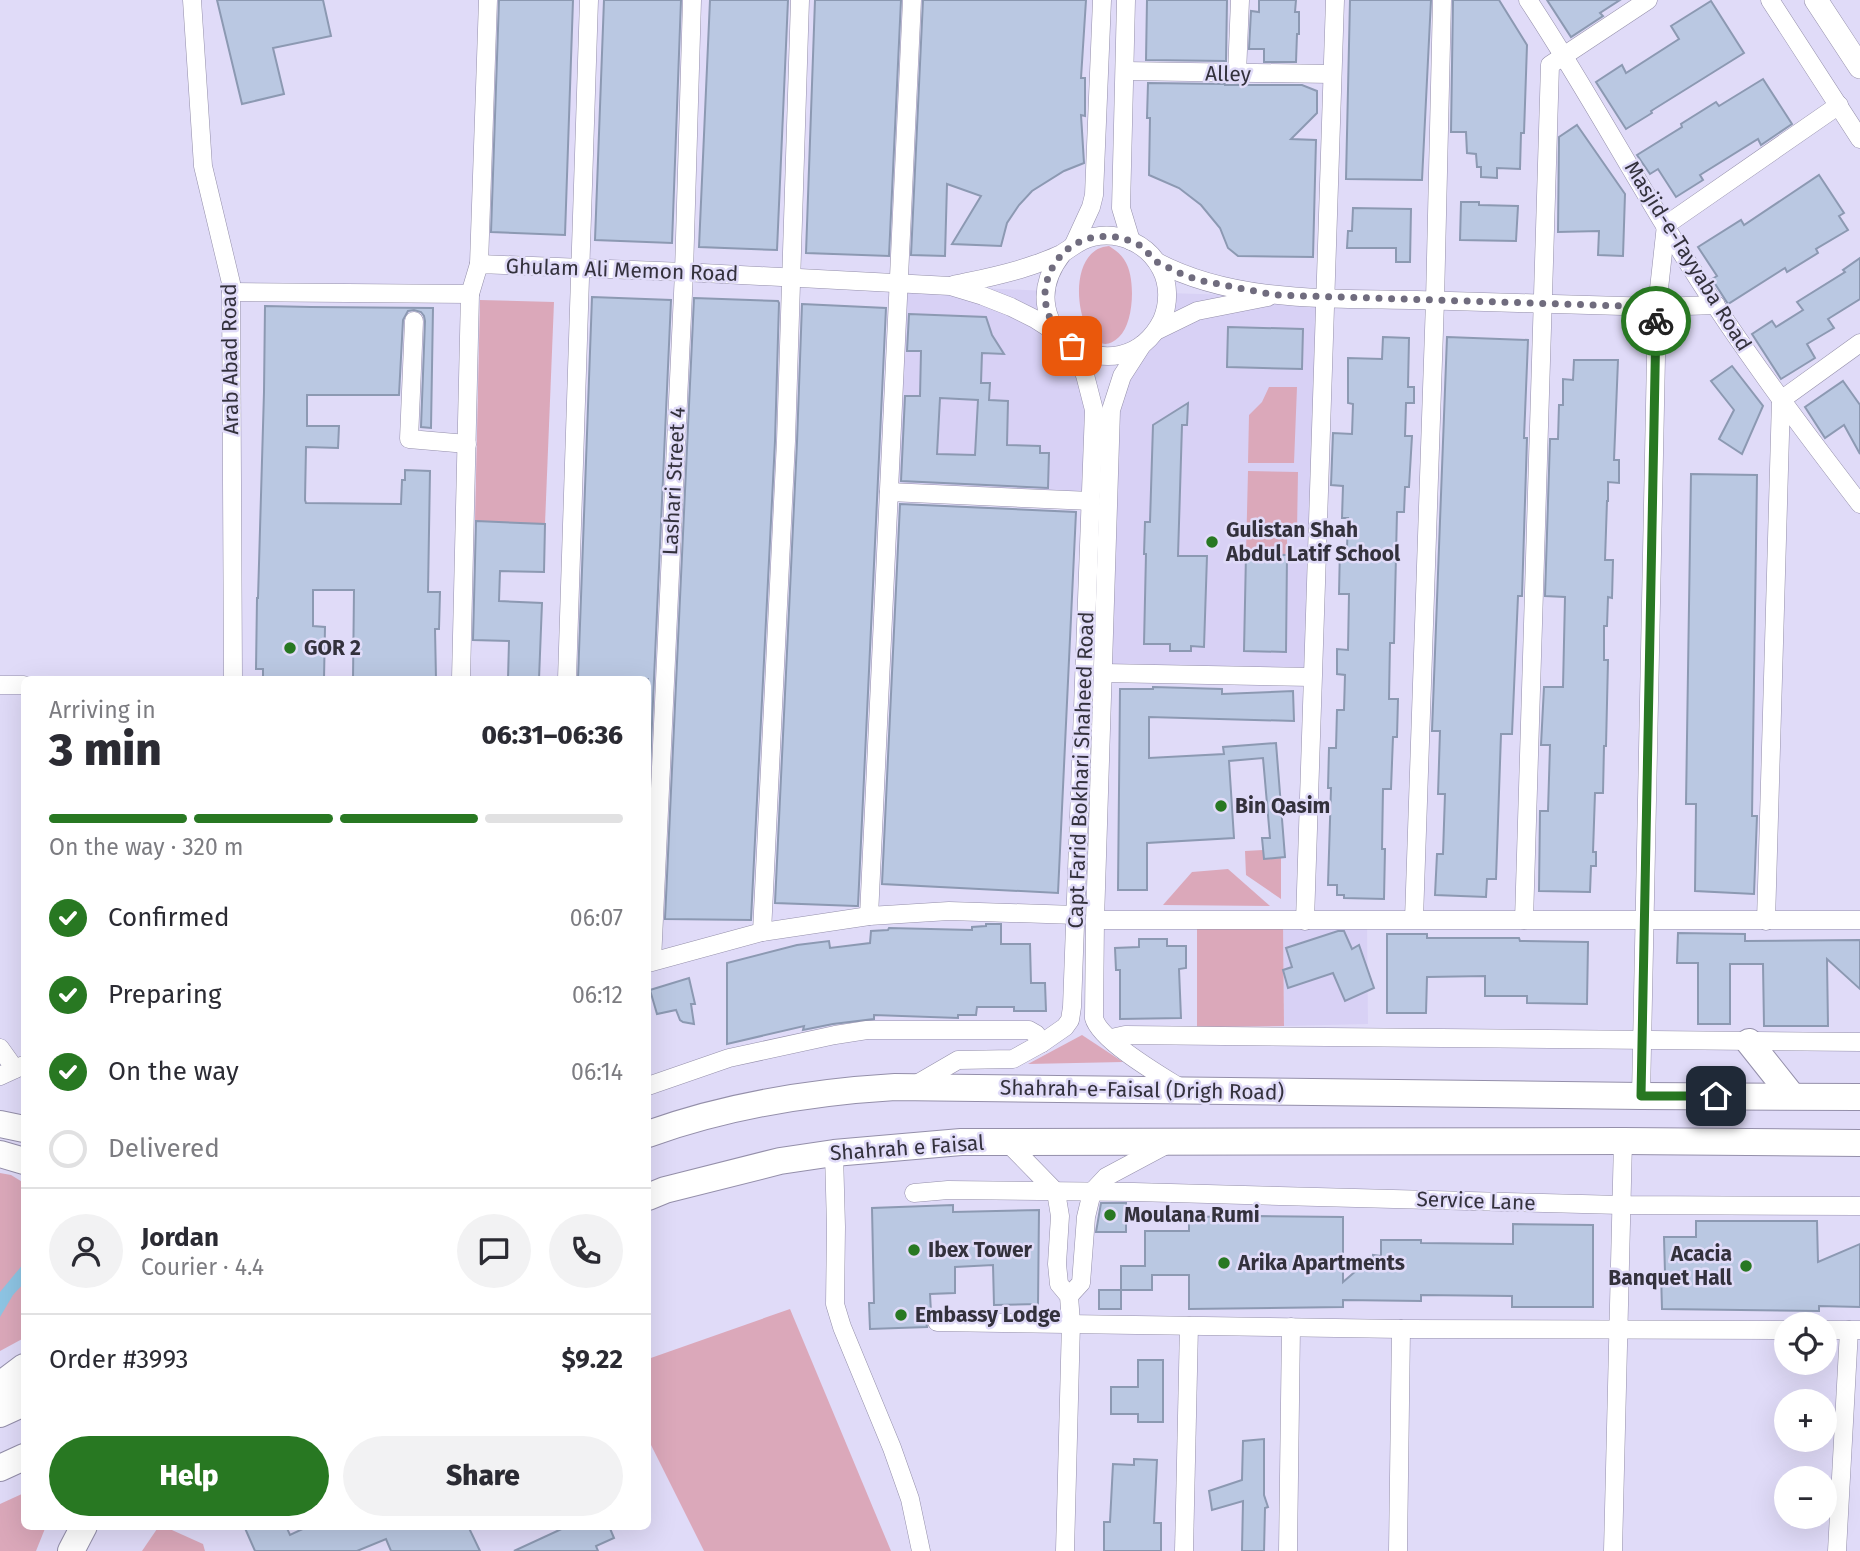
<!DOCTYPE html>
<meta charset="utf-8">
<style>
:root{--surface:#fff;--page:#f2f2f3;--text:#2b2b33;--muted:#7c7c81;--line:#e1e1e2;--accent:#287822}
body{margin:0;font-family:"Fira Sans",sans-serif;background:var(--page);color:var(--text);height:100vh;display:flex;flex-direction:column;font-size:26px;white-space:nowrap}
*{box-sizing:border-box;margin:0}
p{font-size:23px;color:var(--muted)}
.icon{flex:none;width:38px;height:38px;fill:none;stroke:currentColor;stroke-width:2;stroke-linecap:round;stroke-linejoin:round}
.map{position:relative;flex:1;overflow:hidden}
.side{position:absolute;left:21px;top:676px;width:630px;height:854px;display:flex;flex-direction:column;background:var(--surface);border-radius:10px;box-shadow:0 7px 28px #0002}
.side>*{flex:none}
.fabs{position:absolute;left:1774px;top:1312px;display:grid;gap:14px}
.fabs a{display:grid;place-items:center;width:63px;height:63px;border-radius:50%;background:var(--surface);box-shadow:0 7px 28px #0002;font-size:35px}
.pin{position:absolute;display:grid;place-items:center;width:60px;height:60px;color:#fff;margin:-30px;border-radius:14px;box-shadow:0 4px 10px #0006}
.courier{position:absolute;display:grid;place-items:center;width:70px;height:70px;margin:-35px;border:5px solid #287822;border-radius:50%;background:#fff;color:#222;box-shadow:0 2px 9px #0007}
.head em{font-style:normal;font-weight:800}
.head div{display:flex;flex-direction:column-reverse}
.head{display:flex;align-items:center;justify-content:space-between;height:119px;padding:0 28px}
h1{font-size:46px;font-weight:800;line-height:52px}
.bar{display:grid;grid-template-columns:repeat(4,1fr);gap:10px 7px;align-content:center;height:84px;padding:0 28px}
.bar i{height:9px;border-radius:5px;background:var(--line)}
.bar .active{background:var(--accent)}
.bar p{grid-column:span 4}
.line{display:flex;align-items:center;gap:18px;padding:0 28px;border-top:2px solid var(--line)}
.line div{flex:1}
.round{display:grid;place-items:center;flex:none;width:74px;height:74px;border-radius:37px;background:var(--page)}
ol{padding:0 28px;list-style:none}
li{display:flex;align-items:center;gap:21px;height:77px}
li p{margin-inline-start:auto}
li .icon{padding:7px;border-radius:50%;background:var(--accent);color:#fff;stroke-width:4}
li:last-child{color:var(--muted)}
li i{width:38px;height:38px;border:4px solid var(--line);border-radius:50%}
.cta{display:flex;gap:14px;margin-top:auto;padding:14px 28px}
.cta a{flex:1;height:80px;border-radius:42px;background:var(--accent);color:#fff;font-size:28px;font-weight:800;line-height:80px;text-align:center}
.cta a+a{background:var(--page);color:var(--text)}
.map>svg:first-child{display:block}
.built{fill:#d8d1f5}
.green{fill:#dba8ba}
.water{fill:#8ec5e4}
.building{fill:#bac8e2;stroke:#8c99b2;stroke-width:2;fill-rule:evenodd}
.lines{fill:none;stroke-linecap:round;stroke-linejoin:round}
.minor-casing{stroke:#948faa;stroke-width:19}
.major-casing{stroke:#948faa;stroke-width:24}
.highway-casing{stroke:#948faa;stroke-width:28}
.minor{stroke:#fff;stroke-width:18}
.major{stroke:#fff;stroke-width:23}
.highway{stroke:#fff;stroke-width:26}
.done{stroke:#706c7e;stroke-width:7;stroke-dasharray:0 12.6}
.route{stroke:#287822;stroke-width:9}
.poi-dot{fill:#287822;stroke:#e0dbf8;stroke-width:2.5}
.labels{text-anchor:middle;stroke-width:5;stroke-linejoin:round;paint-order:stroke}
.street-label{font-size:21px;fill:#33313c;stroke:#e0dbf8}
.poi-label{font-size:21px;font-weight:bold;fill:#33313c;stroke:#e0dbf8;text-anchor:start}
</style>
<div class="map">
<svg width="1860" height="1551" viewBox="0 0 1860 1551">
<rect width="100%" height="100%" fill="#e0dbf8"/>
<g class="built">
<path d="M899 284 1045 291 1085 375 1091 501 889 492Z"/>
<path d="M1167 293 1326 298 1312 677 1104 673 1111 410Z"/>
<path d="M1367 920 1368 1024 1284 1026 1283 921Z"/>
</g>
<g class="green">
<path d="M1109 246C1115 250 1121 254 1125 261 1136 278 1134 323 1119 337 1082 374 1056 250 1109 246Z"/>
<path d="M480 300 554 302 545 524 475 521Z"/>
<path d="M1269 387H1297L1294 463H1248L1249 415 1262 402Z"/>
<path d="M1248 471 1298 472 1297 531H1287V555L1246 554Z"/>
<path d="M1263 850 1264 859 1281 858V899L1246 875 1245 851Z"/>
<path d="M1228 869 1270 906 1163 905 1192 872Z"/>
<path d="M1197 920 1283 921 1284 1026 1197 1027Z"/>
<path d="M1082 1035 1123 1062 1028 1064Z"/>
<path d="M0 1173 11 1175 24 1183V1338L0 1351Z"/>
<path d="M790 1309 891 1551H704L648 1439V1359Z"/>
<path d="M24 1493V1526H46L36 1551H0V1504Z"/>
<path d="M159 1526H163L203 1544 205 1551H142Z"/>
</g>
<path class="water" d="M24 1263V1283L13 1295 0 1317V1292Z"/>
<g class="building">
<path d="M217 0H323L331 36 273 48 284 94 242 104Z"/>
<path d="M499 0H573L565 235 491 232Z"/>
<path d="M604 0H681L672 243 595 240Z"/>
<path d="M710 0H788L777 250 699 247Z"/>
<path d="M815 0H901L889 256 806 253Z"/>
<path d="M923 0H1086L1081 78H1085V116L1081 115 1084 163 1064 171 1032 191 1019 205 1007 223 1001 246 952 244 981 196 947 184 945 256 911 255Z"/>
<path d="M1147 0H1227L1226 61 1146 60Z"/>
<path d="M1259 0H1296L1295 12H1299V34H1297L1296 62H1264V49H1249L1251 11 1259 12Z"/>
<path d="M1350 0H1431L1422 180 1346 179Z"/>
<path d="M1453 0H1499L1527 45 1524 133H1521L1520 169 1497 168V178L1481 177V167H1477L1476 154 1467 153 1466 132H1451Z"/>
<path d="M1547 0H1620L1600 13 1603 16 1571 37Z"/>
<path d="M1711 1 1744 53 1651 111 1652 113 1626 129 1596 82 1622 65 1626 73 1679 39 1671 26Z"/>
<path d="M1763 79 1792 124 1761 145 1758 139 1700 175 1703 180 1676 197 1658 169 1650 174 1637 155 1682 127 1681 124 1716 102 1719 106Z"/>
<path d="M1148 83 1225 84V85H1302L1317 91V113L1291 139 1316 140 1313 257 1238 256 1228 248 1220 228 1201 205 1179 188 1149 175 1150 118H1147Z"/>
<path d="M1577 125 1625 194 1623 256 1598 255 1599 231 1558 232 1559 137Z"/>
<path d="M1819 175 1844 213 1839 216 1848 230 1816 249 1818 253 1787 272 1785 268 1728 304 1712 279 1717 276 1698 247 1741 220 1744 225Z"/>
<path d="M1461 202H1479V205L1518 206 1516 241 1460 240Z"/>
<path d="M1353 208 1411 209 1410 262H1396V248H1347L1348 231H1352Z"/>
<path d="M1860 258V299L1828 319 1834 328 1807 344 1815 358 1781 379 1752 334 1772 321 1776 327 1803 310 1797 302 1845 272 1843 270Z"/>
<path d="M592 297 671 300 648 813V679H578Z"/>
<path d="M694 298 778 301 779 303 775 441 751 920 665 919Z"/>
<path d="M802 304 886 308 858 906H856L775 903 797 442Z"/>
<path d="M265 306 311 307 433 308 431 428 421 427 425 321 424 316 421 312 414 310 408 311 403 320 399 395H307V426H339L338 448 306 447 305 500 306 503 401 504 402 480H405V470L430 471 428 592H440L439 629H435L436 679H353L354 590H313V626L325 627 324 679H263V669H256L257 598H258L264 392Z"/>
<path d="M909 314 986 317 992 335 1004 354 982 353 981 383H990L989 400 1008 401 1007 445 1040 446V453H1049L1048 488 901 481 905 396H920L921 351H907ZM940 398 978 400 975 455 937 454Z"/>
<path d="M1228 327 1303 329 1302 369 1227 367Z"/>
<path d="M1383 337 1409 338 1408 387H1414V403H1406L1405 436H1412L1409 487H1405L1404 512H1397L1394 643H1390L1389 699H1398L1397 737H1393L1391 789H1383L1382 849H1385L1384 899 1344 898V895H1337V885H1328L1331 788H1328L1329 748H1336L1337 710H1344L1345 675 1337 674V649L1348 650 1349 594H1339L1340 547 1347 548 1348 518H1342L1343 486 1331 485 1333 433 1352 434 1353 404 1348 403V358L1382 359Z"/>
<path d="M1447 337 1528 340 1524 438H1527L1522 596H1518L1512 734H1501L1496 879H1487L1486 897 1435 895 1437 854H1443L1445 794H1438L1440 731H1432Z"/>
<path d="M1574 360H1618L1614 460H1619V483L1608 482V501H1607L1605 560H1613L1612 598 1608 597 1607 626H1604V660H1608L1606 746H1604L1603 793H1595L1593 852H1596V866H1591L1590 892 1539 891 1540 811H1548L1550 745H1541L1544 687H1563L1565 597 1545 596 1550 439H1558L1559 405H1563V379L1573 380Z"/>
<path d="M1732 366 1763 406 1742 454 1719 439 1734 410 1711 381Z"/>
<path d="M1843 381 1860 405V454L1844 425 1825 438 1805 407Z"/>
<path d="M1188 403 1187 425H1182L1178 556H1207L1204 647 1191 646V651H1170V644H1144L1146 554H1144L1145 522H1150L1153 425Z"/>
<path d="M1691 474 1757 475 1752 816H1757L1754 894 1695 891 1696 804H1686Z"/>
<path d="M900 504 1076 512 1058 893 882 884Z"/>
<path d="M476 521 545 524 544 572 500 571 499 601 542 603 539 679H508L509 641 473 640Z"/>
<path d="M1246 554 1287 555 1286 652 1244 651Z"/>
<path d="M1153 687 1222 689V694L1293 691 1294 721 1149 717V758L1224 754 1223 747 1276 743 1285 857 1264 859 1262 838H1270L1263 758 1229 761 1234 838 1147 843V890H1118L1120 689H1153Z"/>
<path d="M986 924H1001V944H1030L1031 983H1045L1046 1011H1014V1007H977L976 1015H958V1018L874 1015V1019L833 1024 803 1030 804 1026 727 1044V963L797 945 829 941 830 948 870 943 871 931 888 930 889 928 972 930V927L986 926Z"/>
<path d="M1338 931H1344L1352 949 1359 945 1374 988 1345 1001 1333 973 1288 988 1283 970 1292 967 1286 948Z"/>
<path d="M1678 933 1745 934V941L1860 940V989L1827 959 1828 1026H1764L1763 964H1730V1024H1698V963H1677Z"/>
<path d="M1387 934H1427V938H1519L1520 941 1588 942 1587 1004 1527 1003V996H1485V976L1427 977 1426 1013H1387Z"/>
<path d="M1139 939H1167V946H1186V968L1179 969 1181 1018 1120 1019V970H1116L1115 948 1139 947Z"/>
<path d="M689 978 695 1004H691L694 1024 683 1022 680 1020 676 1010 657 1014 650 990Z"/>
<path d="M1101 1203H1126V1232H1096Z"/>
<path d="M953 1205V1212L1039 1210 1038 1304 994 1305 993 1265 955 1267V1293L930 1294 931 1312 926 1321 927 1327 870 1329 869 1303H874L872 1208Z"/>
<path d="M1258 1216 1343 1217V1282L1364 1264H1373V1255L1381 1256V1240H1421V1243L1513 1244V1224L1593 1225V1307H1512V1296L1421 1295V1301L1343 1300V1307L1189 1309V1275H1152V1290H1121V1266H1145V1231H1189V1217Z"/>
<path d="M1696 1221H1817L1818 1262 1860 1244V1307L1819 1306V1311L1662 1309 1661 1273H1665L1664 1237H1696Z"/>
<rect x="1099" y="1290" width="22" height="19"/>
<path d="M1138 1360H1163V1422H1138V1414H1111V1387H1138Z"/>
<path d="M1264 1439V1495L1268 1507 1265 1508 1264 1551H1242L1243 1501 1212 1510 1209 1491 1242 1480 1243 1441Z"/>
<path d="M1134 1459 1157 1460 1154 1523H1161V1551H1104V1522H1110L1113 1464 1134 1465Z"/>
<path d="M244 1526H286L290 1535 309 1526H468L480 1551H391L386 1539 357 1551H255Z"/>
<path d="M568 1526H609L614 1538 596 1546 598 1551H514Z"/>
</g>
<g class="lines">
<g class="minor-casing">
<g id="minor">
<path d="M192 0 203 166 231 283 233 679"/>
<path d="M1126 0 1121 208 1131 241"/>
<path d="M1528 0C1585 86 1633 176 1688 263 1740 346 1800 426 1860 504"/>
<path d="M1770 0 1860 139"/>
<path d="M1125 71 1331 74"/>
<path d="M1237 74 1240 0"/>
<path d="M1074 244 1091 207 1094 195 1102 0"/>
<path d="M1157 262C1235 303 1331 298 1417 300 1497 303 1577 304 1657 307L1716 305"/>
<path d="M479 264 488 0"/>
<path d="M953 285C981 279 1009 274 1036 264 1044 261 1053 258 1061 254 1072 248 1080 239 1093 237 1120 231 1148 244 1161 269 1169 284 1169 304 1162 320 1121 401 1001 331 1063 253"/>
<path d="M231 292 470 294 479 264 684 272 950 286 983 296 1011 307 1035 319 1060 335"/>
<path d="M414 321 409 439 467 444"/>
<path d="M1156 331 1197 311 1268 297"/>
<path d="M1142 345 1122 376 1111 410 1095 920 1094 1018C1100 1041 1163 1077 1184 1090"/>
<path d="M889 492 1091 501"/>
<path d="M1104 673 1312 677"/>
<path d="M461 679 470 294"/>
<path d="M567 679 589 0"/>
<path d="M0 685H24"/>
<path d="M869 916 912 0"/>
<path d="M1414 919 1435 301 1442 0"/>
<path d="M1095 920H1860"/>
<path d="M1524 920 1550 65 1648 0"/>
<path d="M1305 921 1335 0"/>
<path d="M1766 921 1781 400 1860 343"/>
<path d="M762 932 786 441 800 0"/>
<path d="M652 961 684 272 692 0"/>
<path d="M648 963 762 932 869 916 949 911 1076 915"/>
<path d="M1112 1040 1116 1037 1125 1035 1860 1042"/>
<path d="M0 1048 15 1069"/>
<path d="M0 1076 24 1065"/>
<path d="M915 1085 958 1060 1013 1059 1042 1043 1065 1027 1070 1020 1072 1007 1094 410 1085 375 1072 346"/>
<path d="M648 1086 729 1058 835 1035 867 1030H1029L1036 1034 1042 1043"/>
<path d="M1641 1096 1657 307 1666 225 1839 105"/>
<path d="M1007 1142 1056 1192 1060 1216 1057 1264 1059 1284 1069 1296 1071 1323 1065 1551"/>
<path d="M834 1153 836 1227 835 1304 842 1327 892 1448 910 1499 921 1551"/>
<path d="M914 1193 948 1190 1134 1192 1621 1205 1860 1206"/>
<path d="M1069 1296 1081 1283 1086 1217 1092 1192 1106 1177 1166 1145"/>
<path d="M937 1322 1401 1329 1787 1330"/>
<path d="M1825 1330H1860"/>
<path d="M1184 1551 1189 1326"/>
<path d="M1288 1551 1291 1327"/>
<path d="M1398 1551 1401 1329"/>
<path d="M1613 1551 1623 1141"/>
<path d="M1837 1551 1849 1330"/>
</g>
</g>
<g class="major-casing">
<g id="major">
<path d="M1816 0 1860 67"/>
<path d="M0 1392 24 1387"/>
</g>
</g>
<g class="highway-casing">
<g id="highway">
<path d="M1749 1042 1792 1096"/>
<path d="M0 1124 24 1129"/>
<path d="M648 1134C726 1106 812 1092 895 1087L1641 1096 1860 1097"/>
<path d="M0 1154 24 1161"/>
<path d="M648 1197 665 1190 780 1161 834 1153 961 1142 1623 1141 1860 1143"/>
<path d="M0 1385 24 1367"/>
<path d="M0 1414 24 1403"/>
<path d="M0 1468 24 1457"/>
<path d="M71 1551 84 1526"/>
</g>
</g>
<use href="#minor" class="minor"/>
<use href="#major" class="major"/>
<use href="#highway" class="highway"/>
</g>
<g class="lines">
<path class="done" d="M1072 346 1060 335 1051 322 1046 306 1045 291 1048 277 1054 264 1063 253 1074 244 1093 237 1112 236 1131 241 1141 246 1157 262 1177 272 1198 280 1275 295 1657 307 1656 321"/>
<path class="route" d="M1656 321 1641 1096H1716"/>
</g>
<g class="poi-dot">
<circle cx="1212" cy="542" r="7"/>
<circle cx="290" cy="648" r="7"/>
<circle cx="1221" cy="806" r="7"/>
<circle cx="1110" cy="1215" r="7"/>
<circle cx="914" cy="1250" r="7"/>
<circle cx="1224" cy="1263" r="7"/>
<circle cx="1746" cy="1266" r="7"/>
<circle cx="901" cy="1315" r="7"/>
</g>
<g class="labels">
<g class="street-label">
<text transform="translate(1228 74) rotate(1)" y="7">Alley</text>
<text transform="translate(1688 256) rotate(58)" y="7">Masjid-e-Tayyaba Road</text>
<text transform="translate(622 270) rotate(2)" y="7">Ghulam Ali Memon Road</text>
<text transform="translate(230 359) rotate(-91)" y="7">Arab Abad Road</text>
<text transform="translate(674 481) rotate(-87)" y="7">Lashari Street 4</text>
<text transform="translate(1081 770) rotate(-88)" y="7">Capt Farid Bokhari Shaheed Road</text>
<text transform="translate(1142 1090) rotate(1)" y="7">Shahrah-e-Faisal (Drigh Road)</text>
<text transform="translate(907 1148) rotate(-4)" y="7">Shahrah e Faisal</text>
<text transform="translate(1476 1201) rotate(2)" y="7">Service Lane</text>
</g>
<g class="poi-label">
<text x="1226" y="537">Gulistan Shah<tspan x="1226" dy="24">Abdul Latif School</tspan></text>
<text x="304" y="655">GOR 2</text>
<text x="1235" y="813">Bin Qasim</text>
<text x="1124" y="1222">Moulana Rumi</text>
<text x="928" y="1257">Ibex Tower</text>
<text x="1732" y="1261" text-anchor="end">Acacia<tspan x="1732" dy="24">Banquet Hall</tspan></text>
<text x="1238" y="1270">Arika Apartments</text>
<text x="915" y="1322">Embassy Lodge</text>
</g>
</g>
</svg>
<div class="fabs">
<a><svg class="icon" aria-label="locate" viewBox="0 0 24 24"><circle cx="12" cy="12" r="6"/><path d="M12 2v4M12 18v4M2 12h4M18 12h4"/></svg></a>
<a>+</a>
<a>−</a>
</div>
<div class="pin" style="left:1072px;top:346px;background:#ea580c"><svg class="icon" aria-label="bag" viewBox="0 0 24 24"><path d="M5 8h14l-1 12H6zM9 8a3 3 0 0 1 6 0"/></svg></div>
<div class="pin" style="left:1716px;top:1096px;background:#1f2937"><svg class="icon" aria-label="home" viewBox="0 0 24 24"><path d="M3 11l9-7 9 7M6 9v11h12V9"/></svg></div>
<div class="courier" style="left:1656px;top:321px"><svg class="icon" aria-label="bike" viewBox="0 0 24 24"><circle cx="6" cy="16" r="4"/><circle cx="18" cy="16" r="4"/><path d="M6 16l4-8h5l3 8M10 8l3 8H6M13 5h3"/></svg></div>
<section class="side">
<div class="head"><div><h1>3 min</h1><p>Arriving in</p></div><em>06:31–06:36</em></div>
<div class="bar"><i class="active"></i><i class="active"></i><i class="active"></i><i></i><p>On the way · 320 m</p></div>
<ol>
<li><svg class="icon" aria-label="check" viewBox="0 0 24 24"><path d="M5 12l5 5 9-10"/></svg>Confirmed<p>06:07</p></li>
<li><svg class="icon" aria-label="check" viewBox="0 0 24 24"><path d="M5 12l5 5 9-10"/></svg>Preparing<p>06:12</p></li>
<li><svg class="icon" aria-label="check" viewBox="0 0 24 24"><path d="M5 12l5 5 9-10"/></svg>On the way<p>06:14</p></li>
<li><i></i>Delivered</li>
</ol>
<div class="line" style="height:126px"><a class="round"><svg class="icon" aria-label="person" viewBox="0 0 24 24"><circle cx="12" cy="8" r="4"/><path d="M4 21q1-7 8-7t8 7"/></svg></a><div><b>Jordan</b><p>Courier · 4.4</p></div><a class="round"><svg class="icon" aria-label="chat" viewBox="0 0 24 24"><path d="M4 5h16v11H9l-5 4z"/></svg></a><a class="round"><svg class="icon" aria-label="phone" viewBox="0 0 24 24"><path d="M5 4h4l2 5-3 2q2 4 5 5l2-3 5 2v4C11 20 4 13 5 4z"/></svg></a></div>
<div class="line" style="height:91px"><div>Order #3993</div><b>$9.22</b></div>
<div class="cta"><a>Help</a><a>Share</a></div>
</section>
</div>
